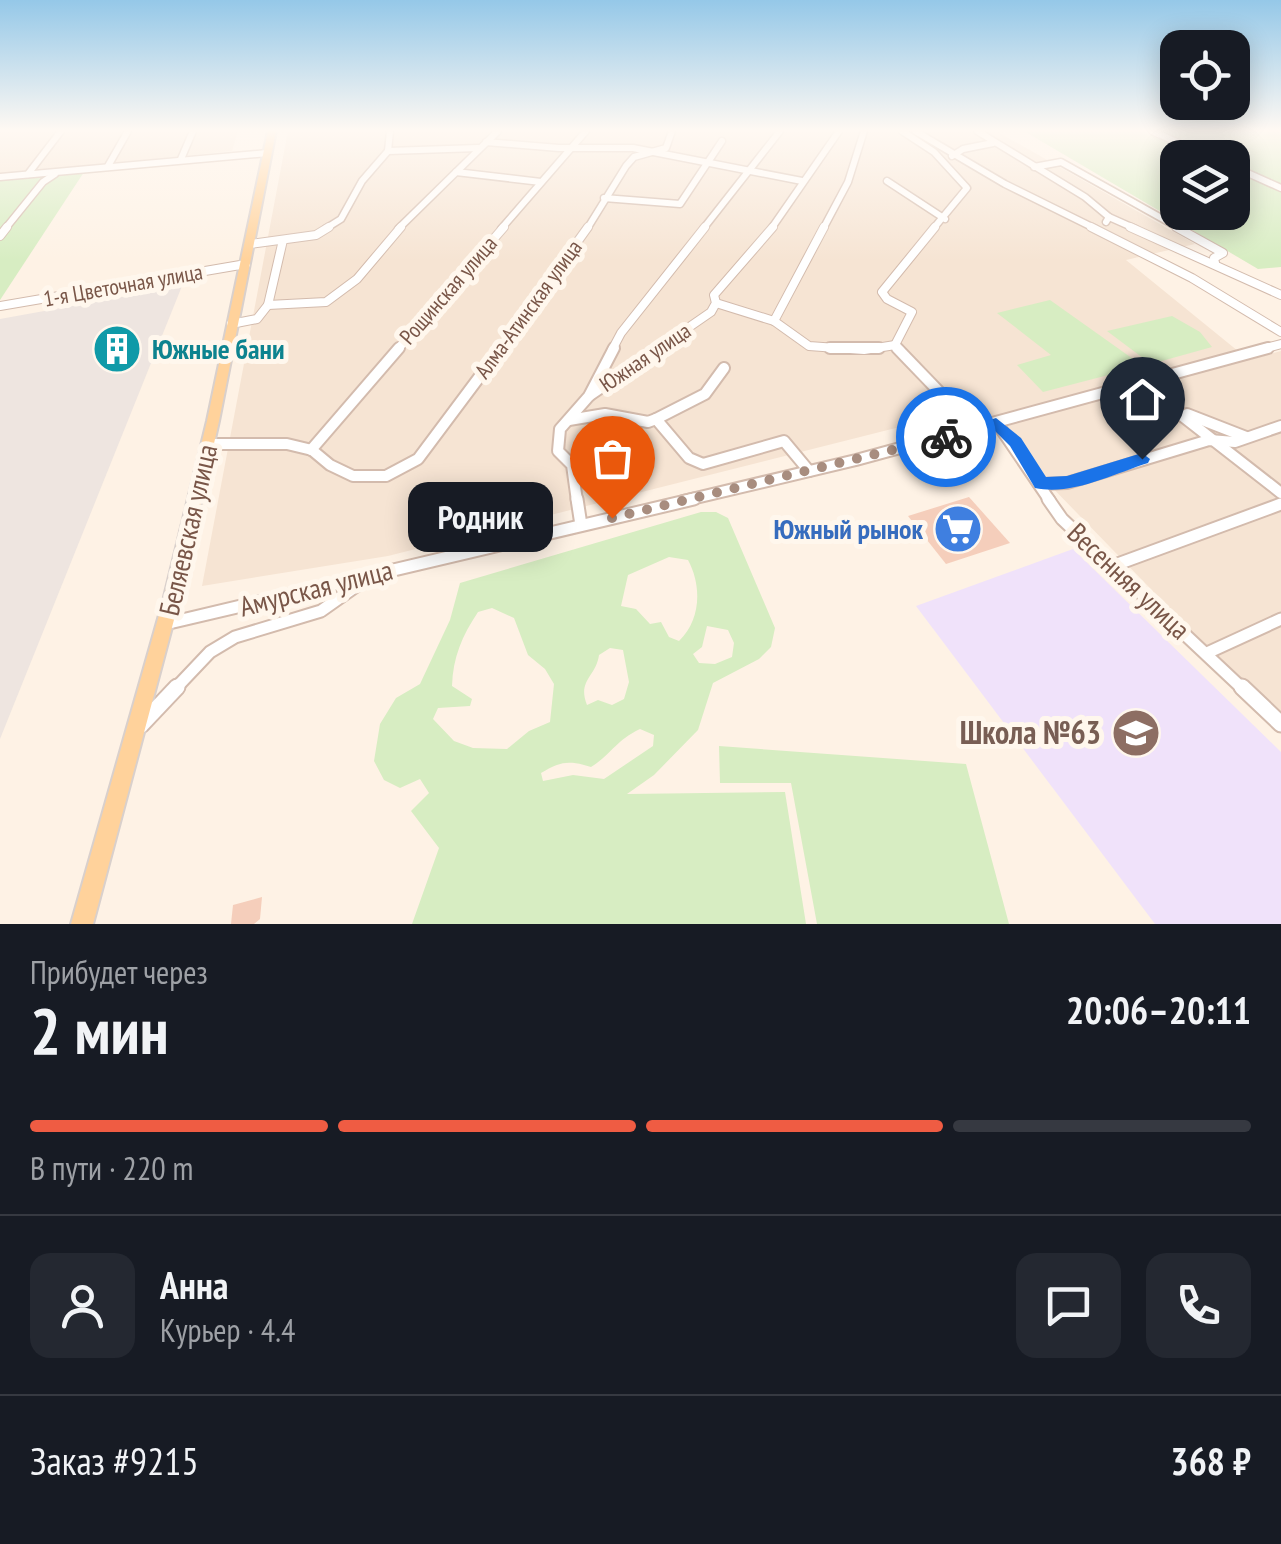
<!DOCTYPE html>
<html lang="ru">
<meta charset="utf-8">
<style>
:root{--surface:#171b24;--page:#242831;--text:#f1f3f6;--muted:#9ea1a6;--line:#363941;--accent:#ef5c43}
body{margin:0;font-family:"PT Sans Narrow",sans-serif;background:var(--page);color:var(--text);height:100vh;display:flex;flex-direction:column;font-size:38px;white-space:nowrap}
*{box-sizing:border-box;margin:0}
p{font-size:32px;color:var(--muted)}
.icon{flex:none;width:55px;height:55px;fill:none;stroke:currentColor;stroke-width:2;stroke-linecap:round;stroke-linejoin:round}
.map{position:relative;height:924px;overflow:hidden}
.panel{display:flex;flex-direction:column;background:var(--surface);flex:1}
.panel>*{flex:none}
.controls{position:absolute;left:1160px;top:30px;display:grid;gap:20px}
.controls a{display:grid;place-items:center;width:90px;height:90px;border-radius:20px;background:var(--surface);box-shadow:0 5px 25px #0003;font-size:50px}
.pin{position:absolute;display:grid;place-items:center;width:85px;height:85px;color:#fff;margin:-102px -42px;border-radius:50% 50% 50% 0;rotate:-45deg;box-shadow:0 0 10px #0007}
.pin .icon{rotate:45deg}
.courier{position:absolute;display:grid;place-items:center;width:100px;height:100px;margin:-50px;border:8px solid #1a73e8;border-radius:50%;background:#fff;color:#222;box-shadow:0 2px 12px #0007}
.bubble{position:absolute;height:70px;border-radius:20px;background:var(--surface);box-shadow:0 5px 25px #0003;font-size:32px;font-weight:800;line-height:70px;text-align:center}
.headline em{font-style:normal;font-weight:800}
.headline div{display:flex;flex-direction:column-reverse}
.headline{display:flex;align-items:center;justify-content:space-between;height:170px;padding:0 30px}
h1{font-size:65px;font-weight:800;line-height:75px}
.bar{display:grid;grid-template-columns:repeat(4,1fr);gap:15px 10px;align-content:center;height:120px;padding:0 30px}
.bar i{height:12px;border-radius:8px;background:var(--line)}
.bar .on{background:var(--accent)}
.bar p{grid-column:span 4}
.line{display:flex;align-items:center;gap:25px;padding:0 30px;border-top:2px solid var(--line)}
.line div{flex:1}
.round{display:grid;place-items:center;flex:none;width:105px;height:105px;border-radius:20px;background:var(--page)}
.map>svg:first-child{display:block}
.residential{fill:#f6e4d3}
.industrial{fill:#eee5e0}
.education{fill:#f0e2fa}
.green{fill:#d7edc2;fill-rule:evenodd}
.building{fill:#f5cebb}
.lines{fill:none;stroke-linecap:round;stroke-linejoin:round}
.minor-far4-casing{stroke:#d3bbad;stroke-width:9}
.minor-far3-casing{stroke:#d3bbad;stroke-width:10}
.minor-far2-casing{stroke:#d3bbad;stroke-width:14}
.minor-far1-casing{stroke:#d3bbad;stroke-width:15}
.minor-casing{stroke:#d3bbad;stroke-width:19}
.major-casing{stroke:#d9d0cc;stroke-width:4}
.minor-far4{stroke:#fff;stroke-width:6}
.minor-far3{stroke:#fff;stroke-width:8}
.minor-far2{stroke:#fff;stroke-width:10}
.minor-far1{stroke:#fff;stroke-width:11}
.minor{stroke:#fff;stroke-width:15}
.major{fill:#ffd29b;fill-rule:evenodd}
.route{fill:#1a73e8}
.done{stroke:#a88d7f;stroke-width:10;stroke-dasharray:0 18}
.labels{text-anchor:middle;stroke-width:10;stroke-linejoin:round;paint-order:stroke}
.far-street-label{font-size:22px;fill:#795648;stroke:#fff7ed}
.culture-label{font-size:28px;font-weight:bold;fill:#0d838f;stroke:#fff7ed;text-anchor:start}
.shop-label{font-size:28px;font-weight:bold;fill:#366cbe;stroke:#fff7ed;text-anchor:end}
.street-label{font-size:28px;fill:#795648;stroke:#fff7ed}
.near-education-label{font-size:32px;font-weight:bold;fill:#785e54;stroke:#fff7ed;text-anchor:end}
</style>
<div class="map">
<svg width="1281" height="924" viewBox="0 0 1281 924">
<rect width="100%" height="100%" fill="#fef2e5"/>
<g class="residential">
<path d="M0 131H238L232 151 0 175Z"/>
<path d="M288 131H996L1195 244 1126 260 1249 360 1281 351V723L975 408 388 556 202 586Z"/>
</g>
<path class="industrial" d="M182 286 0 739V319Z"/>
<path class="education" d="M1073 549 1281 752V924H1155L916 606Z"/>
<g class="green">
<path d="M1024 131H1281V267L1258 269ZM1178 158H1232V212H1178Z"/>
<path d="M84 172 0 300V181Z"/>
<path d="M1050 300 1143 366 1043 392 1017 365 1051 355 997 313Z"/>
<path d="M1172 316 1200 332 1212 347 1151 364 1107 331Z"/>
<path d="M701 512H716L728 518 775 628 771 647 759 659 713 683 698 730 654 775 627 794 785 792 806 924H412L439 848 411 811 429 793 420 779 400 788 384 780 374 761 380 724 396 698 420 684 450 620 460 583ZM669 557 688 560C702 586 701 620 679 641L669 637 661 622 650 624 636 609 621 606 628 575ZM492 608 514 618 528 655 545 669 554 684 550 722 529 731 507 749 473 748 454 741 433 719 438 708 470 706 472 699 452 686C453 657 462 636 478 612ZM707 626 728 630 734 643 732 657 715 664 699 663 693 654 702 647ZM610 648 623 650 629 682 624 699 612 705 598 700 587 705C577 680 596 677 599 655ZM640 729 654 735 653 746 604 779 573 775 543 781 541 773C560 761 570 760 591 767 612 754 615 741 640 729Z"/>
<path d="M719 746 966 764 1009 924H817L791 783H720Z"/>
</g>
<g class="building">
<path d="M969 497 1010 543 946 564 908 516Z"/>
<path d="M262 897 260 919 254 924H231L233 905Z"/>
</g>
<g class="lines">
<g class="minor-far4-casing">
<g id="minor-far4">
<path d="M902 131 934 152 967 188 933 229"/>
<path d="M915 131 1005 184 1096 229"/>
<path d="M977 131 1085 197 1109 217 1106 222"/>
<path d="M1152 131 1212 158"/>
<path d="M486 142 559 148H633L802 181"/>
<path d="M388 151 478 148"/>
<path d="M952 156 963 149 993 143"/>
<path d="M181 159 193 131"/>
<path d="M108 166 128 131"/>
<path d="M1232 166 1281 188"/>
<path d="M1034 167 1061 162 1181 229"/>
<path d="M456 172 541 182"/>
<path d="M28 174 61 131"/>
<path d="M0 177 268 153"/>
<path d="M887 181 945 219"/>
<path d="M604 198 680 204 722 141"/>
<path d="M1109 217 1136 229"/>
<path d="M5 229 43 182 55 174"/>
<path d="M325 229 341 219 362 181 388 151 390 131"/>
<path d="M398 229 498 131"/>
<path d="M501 229 586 131"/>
<path d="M587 229 626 166 634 157 666 148 672 131"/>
<path d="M703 229 780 131"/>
<path d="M771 229 839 131"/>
<path d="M823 229 848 182 864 131"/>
</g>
</g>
<g class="minor-far3-casing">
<g id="minor-far3">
<path d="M1091 227 1192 278 1281 332"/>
<path d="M1130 227 1281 295"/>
<path d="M1176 227 1223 253 1214 258 1215 263"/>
<path d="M0 236 7 227"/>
<path d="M250 244 316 235 329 227"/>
<path d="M716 303 774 321 809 346 864 350 895 345"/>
<path d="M268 305 283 240"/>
<path d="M0 306 246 264"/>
<path d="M774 321 824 227"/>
<path d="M231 324 257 319 268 305 326 302 357 279 401 227"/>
<path d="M895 345 912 312 887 299 882 292 935 227"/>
<path d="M895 345 900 350"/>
<path d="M397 350 504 227"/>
<path d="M500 350 588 227"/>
<path d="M612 350 621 333 705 227"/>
<path d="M656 350 711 312 716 303 714 295 773 227"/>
<path d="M1259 350 1281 344"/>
</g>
</g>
<g class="minor-far2-casing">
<g id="minor-far2">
<path d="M830 348H879"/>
<path d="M897 348 975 429"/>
<path d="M724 368 705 394 656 419 689 458 703 464 784 441 809 471"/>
<path d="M1140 383 1281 493"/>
<path d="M590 395 659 348"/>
<path d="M1187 414 1246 437"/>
<path d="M569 420 605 414 648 422 656 419"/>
<path d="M997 423 1050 501"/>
<path d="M208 444H287L312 450 330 465 353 476H386L418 459 501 348"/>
<path d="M311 450 399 348"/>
<path d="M1041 484 1067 483 1209 440 1235 442 1281 426"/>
<path d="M577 501 572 465 558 451 560 429 589 396 614 348"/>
<path d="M683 501 856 460 1268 348"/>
</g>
</g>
<g class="minor-far1-casing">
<g id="minor-far1">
<path d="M577 499 581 525"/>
<path d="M1048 499 1062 519 1244 690"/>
<path d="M1115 565 1281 504"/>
<path d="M165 624 694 499"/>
<path d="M1207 653 1281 619"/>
<path d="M174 690 210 652 235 637 321 611 369 577"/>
</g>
</g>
<g class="minor-casing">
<g id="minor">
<path d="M1242 687 1281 724"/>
<path d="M141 725 177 687"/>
</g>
</g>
<g class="major-casing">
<path id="major" d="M268 131H276L219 421 179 601 93 924H71L163 601 207 421Z"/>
</g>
<use href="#minor-far4" class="minor-far4"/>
<use href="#minor-far3" class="minor-far3"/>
<use href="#minor-far2" class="minor-far2"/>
<use href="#minor-far1" class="minor-far1"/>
<use href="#minor" class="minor"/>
<use href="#major" class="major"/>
</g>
<linearGradient id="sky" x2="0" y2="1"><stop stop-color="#95c8e8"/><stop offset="0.5" stop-color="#fff9f3"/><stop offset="1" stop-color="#fff9f3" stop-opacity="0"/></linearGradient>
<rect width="1281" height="261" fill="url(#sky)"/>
<path class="route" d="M996 418 1021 438 1046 477 1067 476 1142 453 1150 459 1148 463C1113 474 1072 496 1035 488L1010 446 993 429 946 442 938 437Z"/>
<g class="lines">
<path class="done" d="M612 518 946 437"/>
</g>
<defs>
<g id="building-disc" transform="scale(2.5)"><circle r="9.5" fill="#0f9aa8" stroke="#fff7ed"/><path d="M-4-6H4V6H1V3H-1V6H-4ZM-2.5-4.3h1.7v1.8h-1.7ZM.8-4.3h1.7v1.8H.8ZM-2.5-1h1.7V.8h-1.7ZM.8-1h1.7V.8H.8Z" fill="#fff"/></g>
<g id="supermarket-disc" transform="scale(2.5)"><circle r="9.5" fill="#3f7fe0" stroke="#fff7ed"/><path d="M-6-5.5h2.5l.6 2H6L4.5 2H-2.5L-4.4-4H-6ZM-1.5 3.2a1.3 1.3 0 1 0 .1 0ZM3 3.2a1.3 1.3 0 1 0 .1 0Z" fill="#fff"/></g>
<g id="school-disc" transform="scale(2.5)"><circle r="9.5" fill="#8d6e63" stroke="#fff7ed"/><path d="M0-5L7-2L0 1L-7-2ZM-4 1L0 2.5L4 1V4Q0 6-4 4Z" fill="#fff"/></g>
</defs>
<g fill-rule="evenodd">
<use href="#building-disc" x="117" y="349"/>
<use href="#supermarket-disc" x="958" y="529"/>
<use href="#school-disc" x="1136" y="733"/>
</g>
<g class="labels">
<g class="far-street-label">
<text transform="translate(123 285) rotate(-10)" y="8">1-я Цветочная улица</text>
<text transform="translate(448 290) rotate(-49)" y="8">Рощинская улица</text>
<text transform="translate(528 309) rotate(-54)" y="8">Алма-Атинская улица</text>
<text transform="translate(645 357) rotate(-34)" y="8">Южная улица</text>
</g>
<g class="culture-label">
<text x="152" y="359">Южные бани</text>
</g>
<g class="shop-label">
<text x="923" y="539">Южный рынок</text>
</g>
<g class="street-label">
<text transform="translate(188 530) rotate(-77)" y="10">Беляевская улица</text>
<text transform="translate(1129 581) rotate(43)" y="10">Весенняя улица</text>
<text transform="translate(316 588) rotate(-14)" y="10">Амурская улица</text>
</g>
<g class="near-education-label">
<text x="1101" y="744">Школа №63</text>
</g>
</g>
</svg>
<div class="controls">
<a><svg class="icon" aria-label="locate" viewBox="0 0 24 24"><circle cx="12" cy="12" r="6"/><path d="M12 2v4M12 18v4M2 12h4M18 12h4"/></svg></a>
<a><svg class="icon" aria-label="layers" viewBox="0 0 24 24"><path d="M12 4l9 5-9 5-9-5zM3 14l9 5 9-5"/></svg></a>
</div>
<div class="pin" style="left:612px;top:518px;background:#ea580c"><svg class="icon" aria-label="bag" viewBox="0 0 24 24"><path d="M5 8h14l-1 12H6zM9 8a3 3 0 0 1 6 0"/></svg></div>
<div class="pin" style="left:1142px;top:459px;background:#1f2937"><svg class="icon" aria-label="home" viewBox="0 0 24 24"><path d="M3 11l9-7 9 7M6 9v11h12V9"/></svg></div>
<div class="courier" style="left:946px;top:437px"><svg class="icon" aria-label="bike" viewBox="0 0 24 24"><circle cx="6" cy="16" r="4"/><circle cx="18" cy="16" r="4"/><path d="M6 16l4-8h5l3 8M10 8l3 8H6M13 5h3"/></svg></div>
<div class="bubble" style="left:408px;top:482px;width:145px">Родник</div>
</div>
<section class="panel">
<div class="headline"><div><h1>2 мин</h1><p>Прибудет через</p></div><em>20:06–20:11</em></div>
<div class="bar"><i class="on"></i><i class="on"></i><i class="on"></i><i></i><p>В пути · 220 m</p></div>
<div class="line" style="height:180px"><a class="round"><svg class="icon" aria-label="person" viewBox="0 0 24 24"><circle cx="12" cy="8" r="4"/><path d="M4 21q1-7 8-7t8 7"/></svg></a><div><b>Анна</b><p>Курьер · 4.4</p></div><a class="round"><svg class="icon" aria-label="chat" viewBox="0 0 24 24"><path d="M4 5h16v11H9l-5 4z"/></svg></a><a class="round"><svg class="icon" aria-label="phone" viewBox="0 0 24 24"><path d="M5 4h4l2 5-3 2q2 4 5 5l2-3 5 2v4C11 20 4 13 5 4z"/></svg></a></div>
<div class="line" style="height:130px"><div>Заказ #9215</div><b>368 ₽</b></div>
</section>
